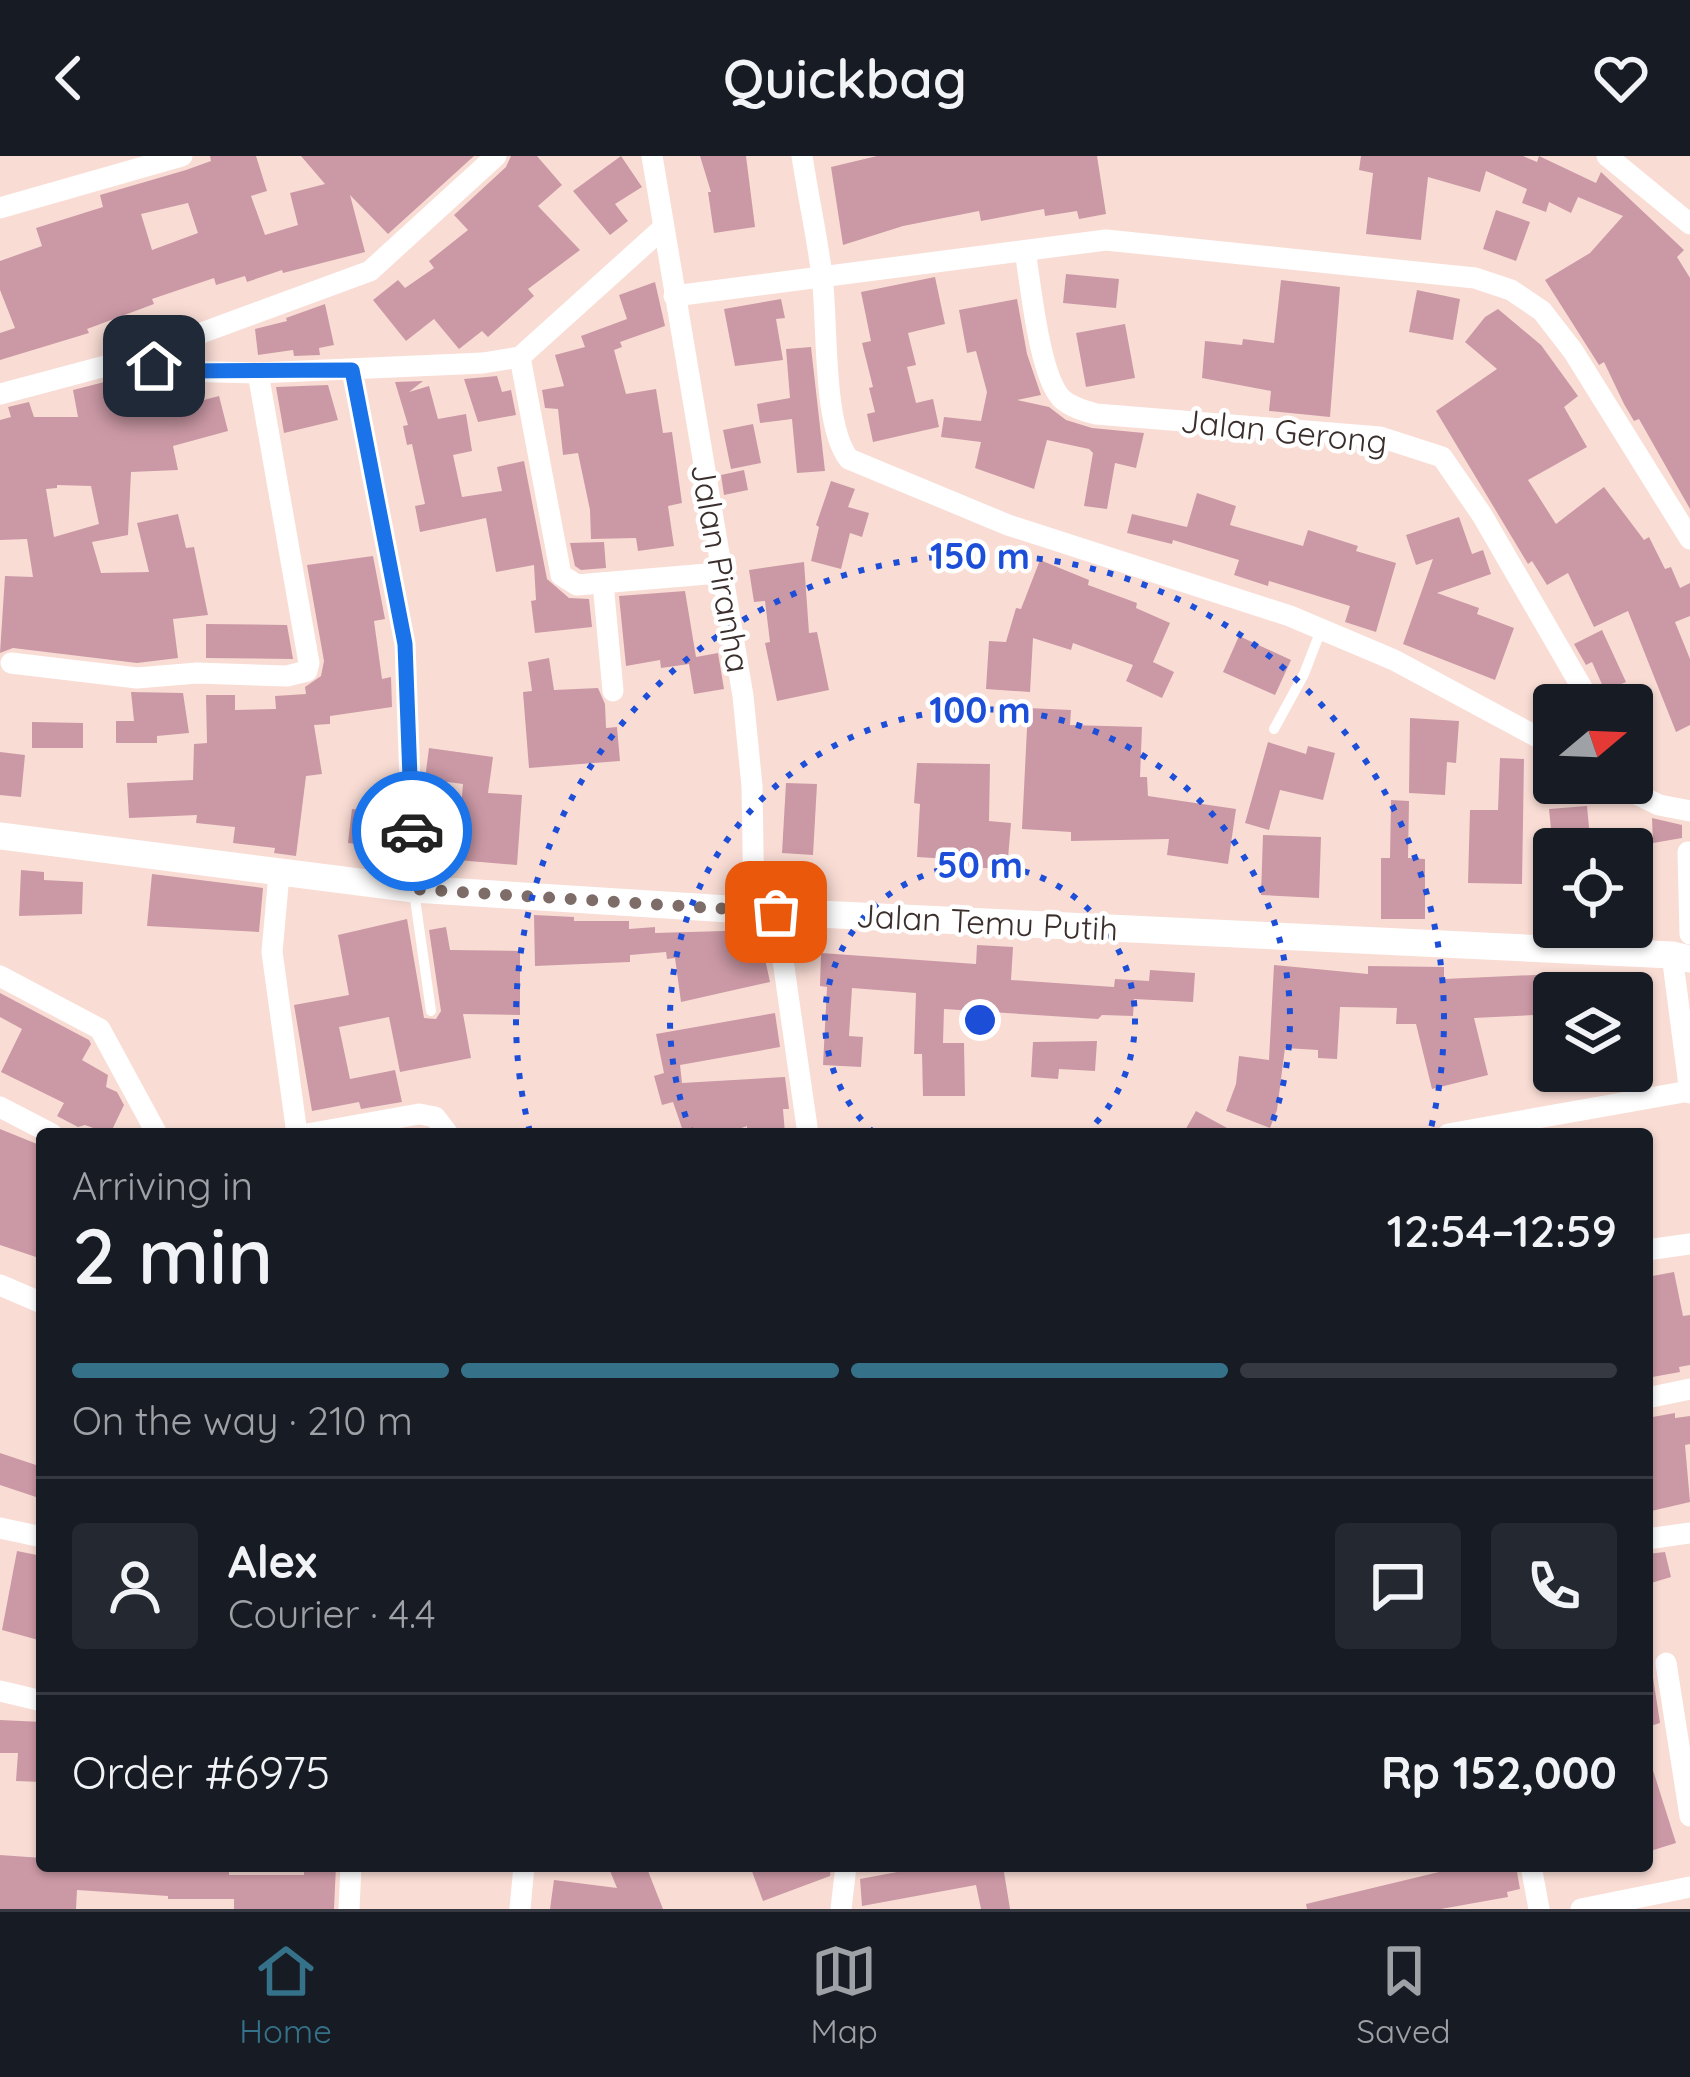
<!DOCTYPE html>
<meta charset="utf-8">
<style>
:root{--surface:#171b24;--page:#242831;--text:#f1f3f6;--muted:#9ea1a6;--line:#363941;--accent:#357289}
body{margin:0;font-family:Quicksand,sans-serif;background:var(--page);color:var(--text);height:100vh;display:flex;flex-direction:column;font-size:45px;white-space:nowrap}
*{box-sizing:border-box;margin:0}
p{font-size:39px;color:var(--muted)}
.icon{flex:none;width:66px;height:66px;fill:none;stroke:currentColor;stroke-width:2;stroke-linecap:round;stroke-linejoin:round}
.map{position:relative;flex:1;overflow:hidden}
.sheet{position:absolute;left:36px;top:972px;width:1617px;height:744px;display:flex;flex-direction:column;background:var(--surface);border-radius:12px;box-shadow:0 3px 9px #0004}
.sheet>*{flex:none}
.needle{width:78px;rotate:71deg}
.tools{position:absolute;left:1533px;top:528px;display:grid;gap:24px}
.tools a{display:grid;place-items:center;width:120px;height:120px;border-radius:12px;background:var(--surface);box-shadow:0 3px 9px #0004;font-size:60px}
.pin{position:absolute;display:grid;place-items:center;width:102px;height:102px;color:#fff;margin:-51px;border-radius:24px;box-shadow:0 6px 18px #0006}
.courier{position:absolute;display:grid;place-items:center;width:120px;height:120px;margin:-60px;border:9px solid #1a73e8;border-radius:50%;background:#fff;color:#222;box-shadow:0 3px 15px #0007}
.summary em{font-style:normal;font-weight:600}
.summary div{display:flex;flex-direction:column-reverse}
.summary{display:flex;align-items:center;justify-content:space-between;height:204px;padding:0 36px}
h1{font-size:78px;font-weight:600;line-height:90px}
.bar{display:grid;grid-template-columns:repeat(4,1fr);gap:18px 12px;align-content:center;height:144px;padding:0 36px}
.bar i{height:15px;border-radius:9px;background:var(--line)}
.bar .on{background:var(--accent)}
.bar p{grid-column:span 4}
.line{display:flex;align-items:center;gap:30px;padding:0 36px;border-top:3px solid var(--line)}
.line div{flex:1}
.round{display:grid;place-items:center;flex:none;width:126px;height:126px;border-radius:12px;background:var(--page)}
header{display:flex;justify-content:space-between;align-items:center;height:156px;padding:0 36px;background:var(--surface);font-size:54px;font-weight:600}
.dock{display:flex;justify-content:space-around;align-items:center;height:168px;border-top:3px solid var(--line);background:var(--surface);font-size:33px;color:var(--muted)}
.dock a{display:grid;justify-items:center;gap:6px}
.dock .on{color:var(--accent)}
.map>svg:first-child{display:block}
.building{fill:#cb99a5;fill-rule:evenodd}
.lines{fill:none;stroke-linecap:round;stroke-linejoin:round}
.lane{stroke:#fff;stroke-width:10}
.street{stroke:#fff;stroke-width:21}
.secondary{stroke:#fff;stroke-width:27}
.done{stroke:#7d6c67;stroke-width:12;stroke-dasharray:0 21.6}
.route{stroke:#1a73e8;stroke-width:15}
.ring{fill:none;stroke:#1d4ed8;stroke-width:6;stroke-dasharray:6 12}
.labels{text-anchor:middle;stroke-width:9;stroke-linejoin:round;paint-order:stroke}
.street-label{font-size:33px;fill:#3a2f2c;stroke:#fff}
.centre{fill:#1d4ed8;stroke:#fff;stroke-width:6}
.ring-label{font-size:36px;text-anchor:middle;font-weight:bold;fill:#1d4ed8;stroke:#fff;stroke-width:9;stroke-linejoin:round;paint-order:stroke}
</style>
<header><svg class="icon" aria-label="back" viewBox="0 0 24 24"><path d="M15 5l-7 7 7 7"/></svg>Quickbag<svg class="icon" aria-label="heart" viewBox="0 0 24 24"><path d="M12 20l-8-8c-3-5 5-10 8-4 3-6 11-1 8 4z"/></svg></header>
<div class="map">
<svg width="1690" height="1753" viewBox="0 0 1690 1753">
<rect width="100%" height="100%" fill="#f9ddd5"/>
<g class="building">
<path d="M210 0H256L267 35 251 40 265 79 298 69 290 37 325 28 301 0H474L388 78 350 39 365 96 283 117 282 114 247 126 245 120 216 129 214 122 152 143 154 148 87 173 89 177 0 204V177L15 172 0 134V105L42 90 36 72 103 51 100 39 186 14 211 5ZM188 47 198 77 152 94 141 58Z"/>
<path d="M511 0H537L562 29 538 50 580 94 528 133 534 140 488 181 482 175 459 193 434 163 406 185 373 144 398 124 405 132 434 112 429 105 468 74 454 59 506 11Z"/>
<path d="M621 0 642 31 615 48 628 65 610 79 573 35Z"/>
<path d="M700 0H746L755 71 714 77 708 36H711Z"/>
<path d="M877 0H1097L1106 58 1079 63 1077 55 1045 60 1044 53 981 65 979 55 903 70 843 89 831 11Z"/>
<path d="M1361 0H1523L1537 6 1539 0 1596 27 1601 16 1684 94 1677 101 1690 122V353L1639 263 1634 265 1624 248 1604 206 1599 209 1545 124 1590 97 1623 60 1578 41 1571 57 1549 46 1546 56 1522 47 1527 33 1486 15 1480 36 1428 21 1421 84 1366 78 1373 17 1359 14Z"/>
<path d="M1496 54 1530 66 1516 105 1483 93Z"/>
<path d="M1066 118 1119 123 1116 152 1063 147Z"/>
<path d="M935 121 945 168 908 177 916 209 907 211 916 247 933 243 939 271 873 286 867 258 875 256 869 232 873 231 862 187 871 185 861 136Z"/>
<path d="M1281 124 1340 131 1330 261 1269 255 1271 235 1202 222 1205 185 1242 189 1243 183 1274 187Z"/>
<path d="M655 126 665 170 620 186 622 191 614 194 626 238 656 233 663 277 672 276 682 347 668 350 674 390 638 395 636 382 591 383 590 354 578 297 563 299 558 253 545 252 542 234 564 230 555 199 585 191 581 180 627 163 619 139Z"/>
<path d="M1417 134 1460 143 1453 184 1409 176Z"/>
<path d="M781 143 785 162 776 163 783 204 735 210 724 153Z"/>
<path d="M1017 143 1027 198 1041 239 1017 244 1049 251 1066 264 1092 272 1144 277 1136 312 1115 307 1107 353 1084 350 1093 297 1089 293 1047 284 1034 333 975 312 981 286 941 281 944 261 981 265 987 236 976 195 967 197 959 154Z"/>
<path d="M325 148 334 189 319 192 320 199 294 200 293 194 258 199 255 173 287 165 286 162Z"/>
<path d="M1498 153 1541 189 1578 240 1564 251 1587 291 1528 324 1556 368 1604 331 1644 384 1649 381 1665 413 1671 411 1680 432 1690 427V460L1675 466 1690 503V569L1676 576 1628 455 1594 471 1568 417 1547 429 1532 405 1528 408 1436 255 1497 213 1465 186 1485 161Z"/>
<path d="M1125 168 1135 222 1086 231 1076 177Z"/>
<path d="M811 191 825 315 797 317 792 263 760 267 757 248 790 242 786 193Z"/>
<path d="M128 220 132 251 165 246 166 254 219 240 228 275 173 290 178 314 131 316 128 379 92 386 101 417 149 416 137 367 178 358 186 392 194 391 208 459 173 463 178 502 137 507 13 492 0 497 5 420 33 421 27 383 0 384V264L11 261 8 251 29 246 34 261H78L73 234ZM57 329 91 330 99 368 54 381 46 333 57 332Z"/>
<path d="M497 220 502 236 511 234 516 259 478 266 464 223Z"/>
<path d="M423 225 409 236 429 230 438 263 466 258 472 295 453 299 462 341 502 335 497 311 524 305 547 423 569 442 589 443 592 471 535 477 531 445 536 444 534 409 496 416 486 362 420 376 415 350 425 348 412 288 407 289 403 270 408 269 395 226Z"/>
<path d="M328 229 338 264 284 277 276 231Z"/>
<path d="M753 268 761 307 731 313 723 274Z"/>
<path d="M744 314 748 334 724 339 721 319Z"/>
<path d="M831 325 855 333 848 351 869 357 862 381 850 377 841 413 811 405 819 371 816 369Z"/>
<path d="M1197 337 1236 350 1230 369 1303 390 1308 374 1358 390 1356 395 1396 407 1376 476 1345 466 1350 450 1269 425 1268 430 1234 419 1239 404 1173 384 1172 388 1127 377 1132 358 1187 371Z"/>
<path d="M1459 361 1472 398 1483 394 1491 418 1437 437 1479 452 1477 458 1514 472 1495 524 1403 488 1433 403 1416 409 1406 379Z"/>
<path d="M604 386 606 412 581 414 575 410 570 387Z"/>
<path d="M373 400 385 463 374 465 382 523 391 521 392 551 330 560V568L314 569 322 618 306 620 296 700 274 697 275 692 233 687 235 671 196 667 197 659 129 662 127 627 193 624 194 588 207 587 206 539H235V554L276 553 275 540 306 538 305 531 321 520 324 505 307 409Z"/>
<path d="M1040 404 1089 424 1088 429 1137 447 1136 452 1170 467 1153 506 1174 516 1162 542 1126 525 1133 509 1073 487 1071 494 1033 482 1030 536 986 533 989 485 1006 486 1016 452 1021 453Z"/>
<path d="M804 406 809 477 817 476 829 534 777 545 765 487 770 486 765 445 754 446 749 414Z"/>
<path d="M685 435 696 501 718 497 724 533 694 538 689 508 661 512 660 504 626 510 619 440Z"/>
<path d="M206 468 287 469 293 503 206 502Z"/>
<path d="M1602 474 1626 526 1605 535 1592 506 1586 509 1574 488Z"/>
<path d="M1239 480 1291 504 1275 539 1223 516Z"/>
<path d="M549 502 554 534 598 532 605 548 606 572 617 571 620 605 529 612 523 536 532 535 528 506Z"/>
<path d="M131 536 183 537 189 577 157 580V587H116V565H134Z"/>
<path d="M1028 552 1071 554 1070 569 1142 571 1140 621H1147L1148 640 1236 653 1228 708 1167 699 1169 683 1071 685V676L1022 673Z"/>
<path d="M1410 562 1459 565 1456 607 1447 606 1445 639 1409 637Z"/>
<path d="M32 566 83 567V592H32Z"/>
<path d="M1268 586 1306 598 1308 590 1335 597 1323 644 1280 634 1269 674 1245 667Z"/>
<path d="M429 592 493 601 488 637 522 639 517 709 457 704 463 628 425 623Z"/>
<path d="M0 596 25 599 21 641 0 639Z"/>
<path d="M1500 602 1524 603 1522 728 1468 727 1470 654H1498Z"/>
<path d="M917 607 990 608 989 665 1011 667 1007 714 964 710 965 704 917 701 920 648 914 647Z"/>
<path d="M786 627 817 628 813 699 782 697Z"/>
<path d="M1391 644 1409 645 1408 702 1425 703V763H1381V702H1390Z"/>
<path d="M1587 650 1591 693H1553L1549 653Z"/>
<path d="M352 653 396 658 398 693 348 687Z"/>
<path d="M1652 662 1682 669V682L1653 687Z"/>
<path d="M1263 679 1321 681 1319 742 1261 739Z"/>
<path d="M21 714 44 716V724L83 726 82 758 19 760Z"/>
<path d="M152 718 263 732 259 776 147 770Z"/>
<path d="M534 759 574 761V765H629V773L655 771V777L758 774 760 805 765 803 770 826 681 846 675 802 667 803 666 796 630 799V806L535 810Z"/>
<path d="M407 763 424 862 436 863 441 855 429 774 446 771 450 794 520 795V859L463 858 471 902 400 916 389 861 339 871 350 923 395 914 402 946 361 953 359 946 312 955 294 849 349 839 338 779Z"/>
<path d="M977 789 1013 791 1011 824 1114 831 1115 823 1149 825 1150 814 1195 817 1193 846 1134 843 1133 860 1102 859 1098 863 944 853 943 887H964L965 940H923L922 898H914L916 837 852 832 849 880 863 881 861 911 823 909 827 831 820 830 821 797 976 808Z"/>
<path d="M1274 809 1368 818V810L1444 811V823L1555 818 1554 858 1474 862 1488 919 1432 933 1416 868H1396L1397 852 1340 851 1337 903 1318 902V894L1285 892 1277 954 1270 972 1226 955 1236 928 1239 900 1269 904Z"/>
<path d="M0 837 89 884 91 888 82 904 108 919 106 931 117 936 124 949 110 978 85 969 78 971 57 960 64 947 1 916 22 873 0 861Z"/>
<path d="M775 857 780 891 680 909 682 927 785 921 789 953H783L785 978H747V970L725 978H684L673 946 662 949 654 920 664 917 656 878Z"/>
<path d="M1097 885 1095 915 1059 913 1058 923 1031 921 1033 886Z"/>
<path d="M1196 955 1238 978H1183Z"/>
<path d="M0 973 42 990V1103L0 1089Z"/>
<path d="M1674 1116 1683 1160 1690 1159V1209L1679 1211 1680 1216 1647 1222V1121Z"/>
<path d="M1675 1257V1262L1690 1260V1288L1685 1289 1690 1346 1647 1356V1262Z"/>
<path d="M0 1297 42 1311V1343L0 1329Z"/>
<path d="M17 1395 42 1400V1485L2 1474Z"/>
<path d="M1665 1396 1671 1421 1651 1427 1647 1398Z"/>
<path d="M1647 1515H1652L1660 1567 1647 1571Z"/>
<path d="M0 1564 42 1566V1626L16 1625 18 1597H0Z"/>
<path d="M1651 1608 1676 1687 1647 1696V1609Z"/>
<path d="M0 1699 42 1702V1710H229V1719H304V1710H336L334 1753H234V1743H168V1740L77 1734 76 1753H0Z"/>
<path d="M608 1710H646L663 1753H550L554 1724 617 1732Z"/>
<path d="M750 1710H831L830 1720 763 1745Z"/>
<path d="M929 1710H1003L1010 1753H981L976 1729 862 1750 860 1723Z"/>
<path d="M1464 1710H1516L1520 1733 1507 1736 1508 1741 1441 1753H1307L1306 1748Z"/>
</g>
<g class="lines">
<g class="lane">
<path d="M1274 573 1304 518 1321 474"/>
<path d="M414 736 431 855"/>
</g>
<g class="street">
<path d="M652 0 743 540 752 630 754 755"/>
<path d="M802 0C808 40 817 80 822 120 828 165 822 270 849 303L1008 369 1290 460 1394 504 1554 590"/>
<path d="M1607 0 1690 68"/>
<path d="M0 52 182 0"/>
<path d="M1025 95C1031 130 1039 218 1061 242 1070 251 1085 255 1096 258L1380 281 1442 301 1482 359 1592 549"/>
<path d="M674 140 1106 84 1475 122 1511 134 1542 155 1573 195 1690 383"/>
<path d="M520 201 561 419 577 429 719 417"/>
<path d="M128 204 180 215 258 217 483 207 520 201 663 72"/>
<path d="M352 214 405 488 414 733"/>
<path d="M0 238 128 204 370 115 496 0"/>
<path d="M603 427 613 535"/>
<path d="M11 507 137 522 197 517 287 520 307 515 309 507 258 217"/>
<path d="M1614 627 1659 649 1690 655"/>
<path d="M1688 696 1690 778"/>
<path d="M279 718 272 796 297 978"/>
<path d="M776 756 808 978"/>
<path d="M1672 799 1690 937"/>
<path d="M0 820 100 873 157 978"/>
<path d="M0 951 52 978"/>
<path d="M307 978 419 958 435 961 448 978"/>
<path d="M1448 978 1689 935"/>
<path d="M1647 1094 1690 1088"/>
<path d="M0 1129 42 1147"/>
<path d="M1647 1242 1690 1233"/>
<path d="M0 1372 42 1381"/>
<path d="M1647 1383 1690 1377"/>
<path d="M1666 1507 1690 1660"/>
<path d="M0 1535 42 1545"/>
<path d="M1531 1710 1539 1753"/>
<path d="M349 1753 351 1710"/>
<path d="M520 1753 524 1710"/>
<path d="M841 1753 846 1710"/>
<path d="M1581 1753 1690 1731"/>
</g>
<path class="secondary" d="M0 680 414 733 776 756 1672 799 1690 803"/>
</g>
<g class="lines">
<path class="done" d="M412 675 413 733 776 756"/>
<path class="route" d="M154 210 180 215 352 214 405 488 412 675"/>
</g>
<g class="ring">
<path d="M874 977A155 155 0 1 1 1086 977"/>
<path d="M692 978A310 310 0 1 1 1268 978"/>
<path d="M530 976A464 464 0 1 1 1430 976"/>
</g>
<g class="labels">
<g class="street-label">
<text transform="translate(1284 275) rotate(6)" y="12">Jalan Gerong</text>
<text transform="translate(721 412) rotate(80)" y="12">Jalan Piranha</text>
<text transform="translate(987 766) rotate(3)" y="12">Jalan Temu Putih</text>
</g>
</g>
<circle cx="980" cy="864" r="18" class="centre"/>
<g class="ring-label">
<text x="980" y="413">150 m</text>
<text x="980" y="567">100 m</text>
<text x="980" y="722">50 m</text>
</g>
</svg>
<div class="tools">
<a><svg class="needle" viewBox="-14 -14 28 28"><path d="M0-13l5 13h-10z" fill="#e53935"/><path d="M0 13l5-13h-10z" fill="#9ea1a6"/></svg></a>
<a><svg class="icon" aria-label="locate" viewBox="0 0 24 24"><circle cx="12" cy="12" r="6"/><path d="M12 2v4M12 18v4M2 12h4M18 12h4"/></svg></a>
<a><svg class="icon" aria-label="layers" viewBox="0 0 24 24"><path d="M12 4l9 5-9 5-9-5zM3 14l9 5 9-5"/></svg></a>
</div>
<div class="pin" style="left:776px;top:756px;background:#ea580c"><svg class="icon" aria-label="bag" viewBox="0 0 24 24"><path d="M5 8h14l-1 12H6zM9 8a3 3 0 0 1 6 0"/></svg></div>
<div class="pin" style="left:154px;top:210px;background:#1f2937"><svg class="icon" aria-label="home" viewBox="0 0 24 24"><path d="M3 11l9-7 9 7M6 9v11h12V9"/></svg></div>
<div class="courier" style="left:412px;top:675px"><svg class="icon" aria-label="car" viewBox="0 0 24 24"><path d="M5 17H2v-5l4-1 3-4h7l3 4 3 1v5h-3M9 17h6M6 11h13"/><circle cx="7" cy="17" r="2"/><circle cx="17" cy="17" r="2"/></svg></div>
<section class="sheet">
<div class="summary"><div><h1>2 min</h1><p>Arriving in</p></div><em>12:54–12:59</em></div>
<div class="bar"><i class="on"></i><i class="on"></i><i class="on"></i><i></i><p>On the way · 210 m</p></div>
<div class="line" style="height:216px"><a class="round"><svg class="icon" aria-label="person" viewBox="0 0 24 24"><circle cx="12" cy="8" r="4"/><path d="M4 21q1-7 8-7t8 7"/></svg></a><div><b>Alex</b><p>Courier · 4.4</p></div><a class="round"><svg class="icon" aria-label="chat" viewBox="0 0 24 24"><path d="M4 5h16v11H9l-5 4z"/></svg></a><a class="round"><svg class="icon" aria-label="phone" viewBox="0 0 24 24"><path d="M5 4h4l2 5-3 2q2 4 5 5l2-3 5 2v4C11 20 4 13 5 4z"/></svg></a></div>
<div class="line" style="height:156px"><div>Order #6975</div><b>Rp 152,000</b></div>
</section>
</div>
<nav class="dock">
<a class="on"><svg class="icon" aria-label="home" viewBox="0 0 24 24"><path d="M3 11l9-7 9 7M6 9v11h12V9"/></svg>Home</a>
<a><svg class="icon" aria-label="map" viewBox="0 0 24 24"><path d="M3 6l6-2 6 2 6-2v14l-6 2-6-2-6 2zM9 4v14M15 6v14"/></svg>Map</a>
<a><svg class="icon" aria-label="saved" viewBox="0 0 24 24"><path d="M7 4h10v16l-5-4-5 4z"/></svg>Saved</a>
</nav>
